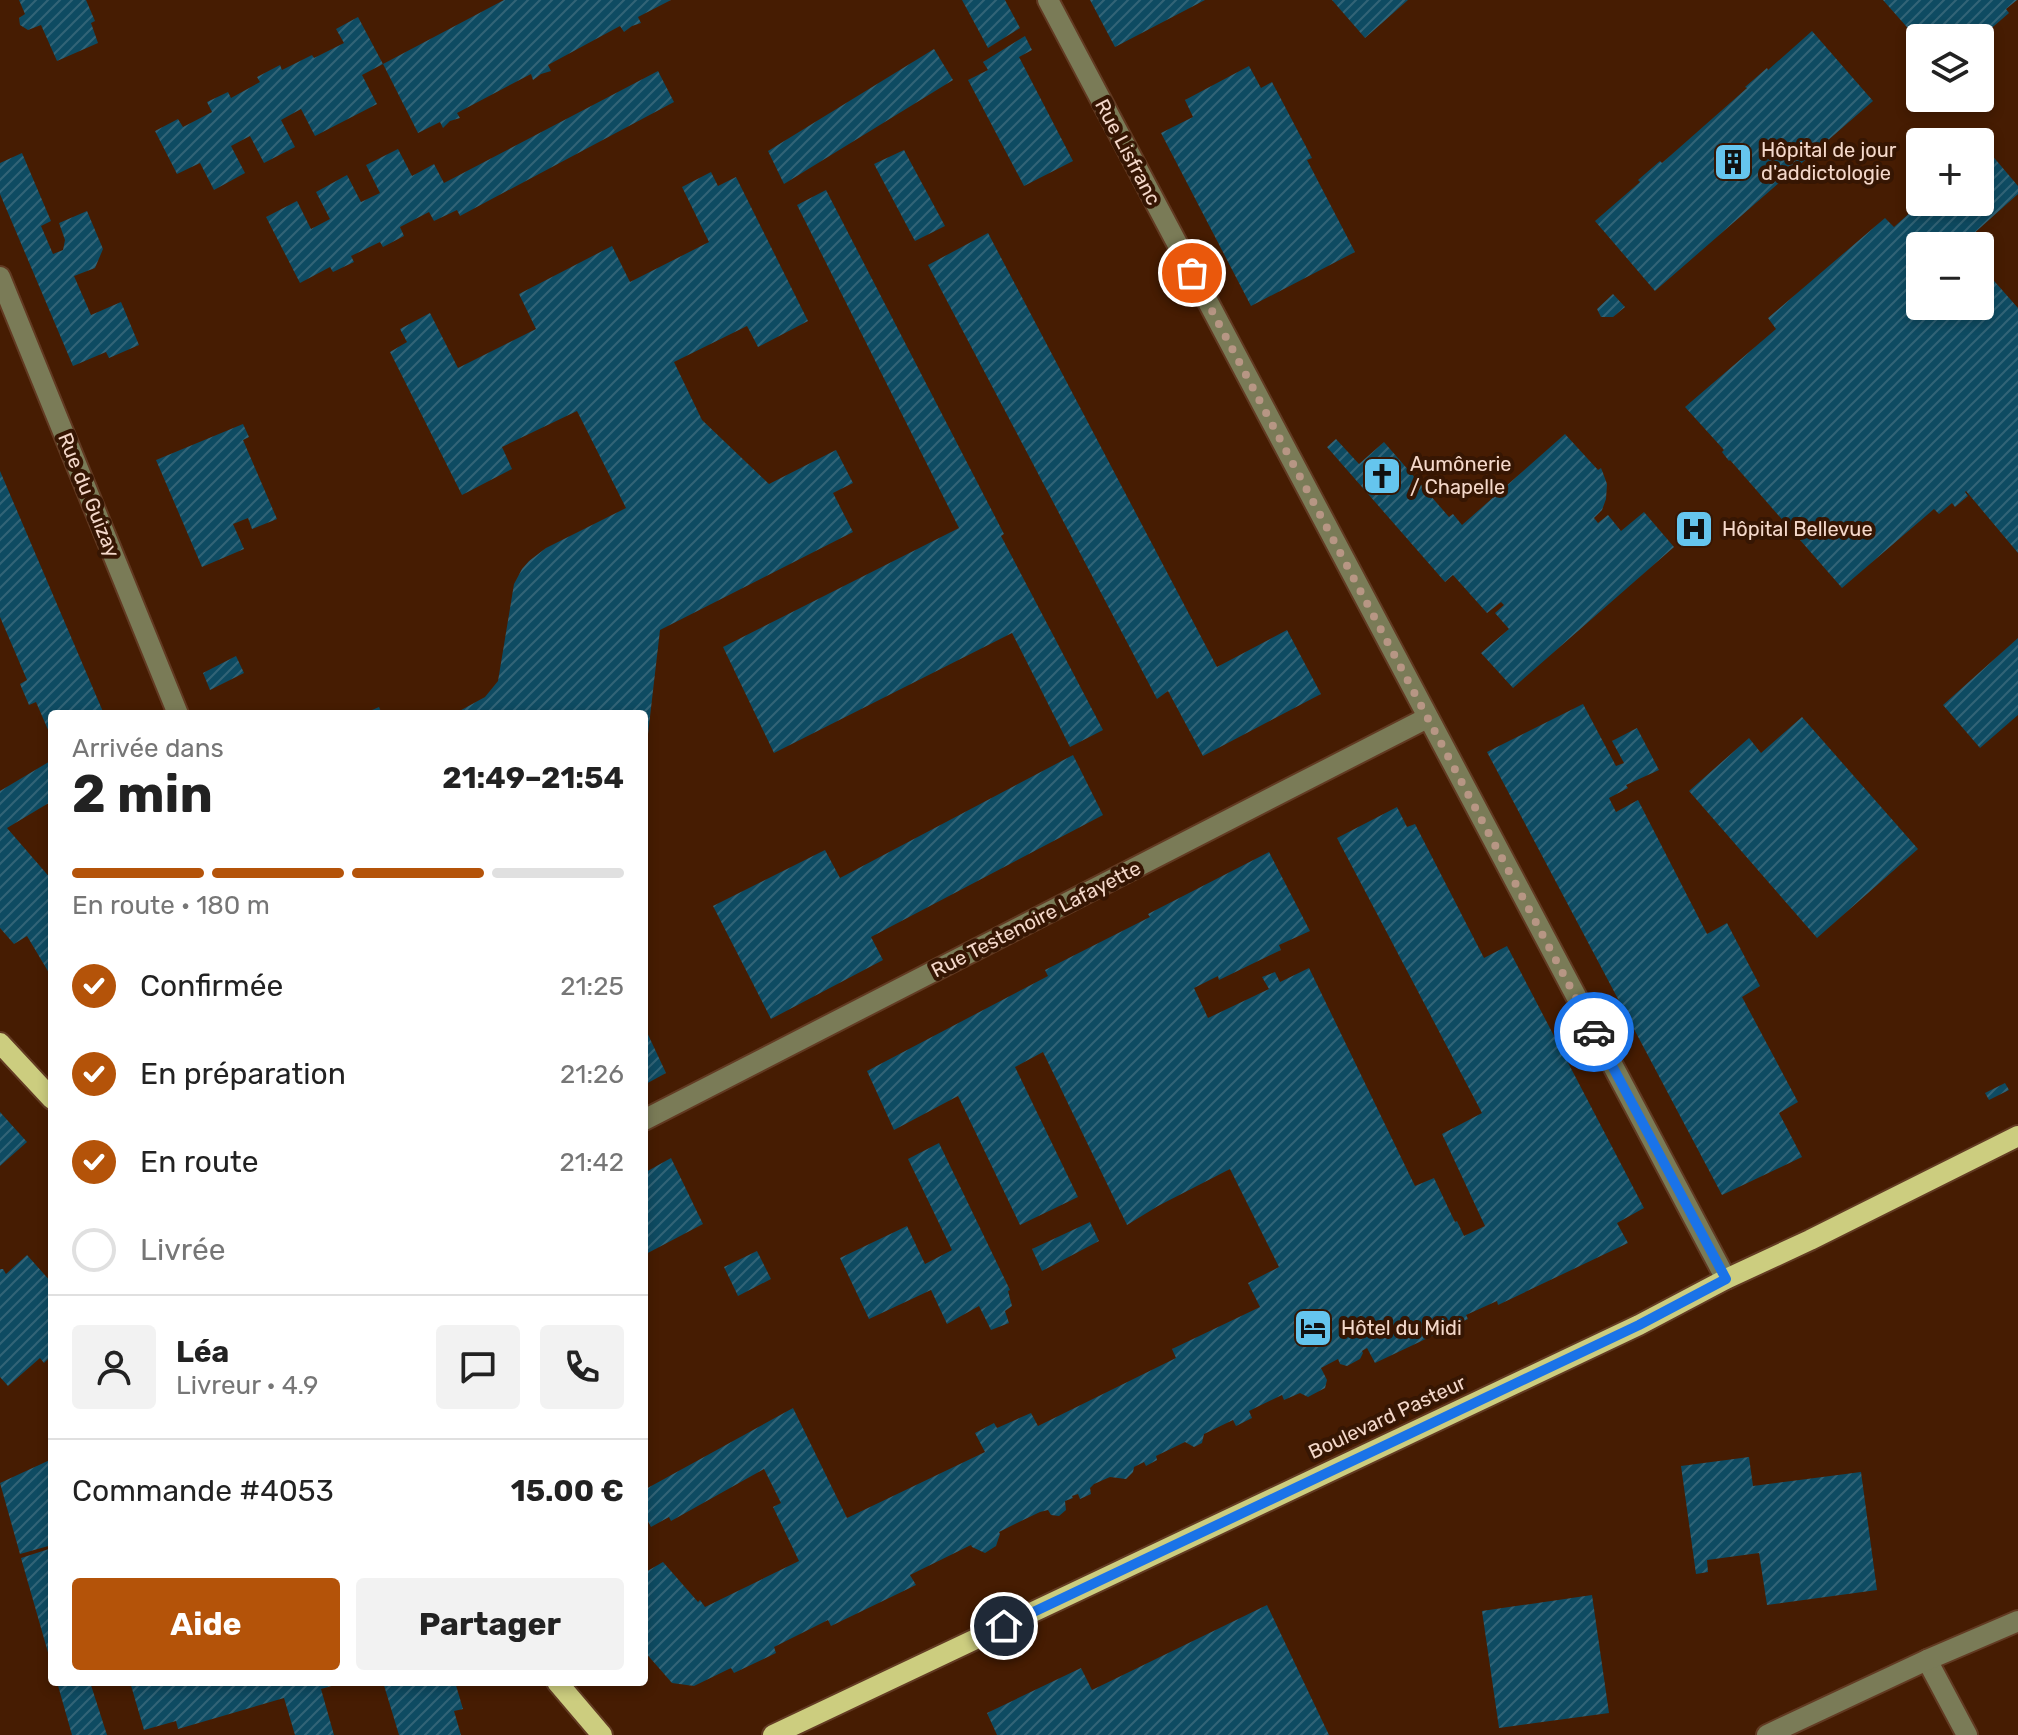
<!DOCTYPE html>
<html lang="fr">
<meta charset="utf-8">
<style>
:root{--surface:#fff;--page:#f2f2f2;--text:#222;--muted:#767676;--line:#e0e0e0;--accent:#b45309}
body{margin:0;font-family:Rubik,sans-serif;background:var(--page);color:var(--text);height:100vh;display:flex;flex-direction:column;font-size:30px;white-space:nowrap}
*{box-sizing:border-box;margin:0}
p{font-size:26px;color:var(--muted)}
.icon{flex:none;width:44px;height:44px;fill:none;stroke:currentColor;stroke-width:2;stroke-linecap:round;stroke-linejoin:round}
.map{position:relative;flex:1;overflow:hidden}
.sheet{position:absolute;left:48px;top:710px;width:600px;height:976px;display:flex;flex-direction:column;background:var(--surface);border-radius:8px;box-shadow:0 4px 12px #0003}
.sheet>*{flex:none}
.fabs{position:absolute;left:1906px;top:24px;display:grid;gap:16px}
.fabs a{display:grid;place-items:center;width:88px;height:88px;border-radius:8px;background:var(--surface);box-shadow:0 4px 12px #0003;font-size:40px}
.pin{position:absolute;display:grid;place-items:center;width:68px;height:68px;color:#fff;margin:-34px;border:4px solid #fff;border-radius:50%;box-shadow:0 2px 8px #0007}
.courier{position:absolute;display:grid;place-items:center;width:80px;height:80px;margin:-40px;border:6px solid #1a73e8;border-radius:50%;background:#fff;color:#222;box-shadow:0 2px 10px #0007}
.overview em{font-style:normal;font-weight:700}
.overview div{display:flex;flex-direction:column-reverse}
.overview{display:flex;align-items:center;justify-content:space-between;height:136px;padding:0 24px}
h1{font-size:52px;font-weight:700;line-height:60px}
.bar{display:grid;grid-template-columns:repeat(4,1fr);gap:12px 8px;align-content:center;height:96px;padding:0 24px}
.bar i{height:10px;border-radius:6px;background:var(--line)}
.bar .active{background:var(--accent)}
.bar p{grid-column:span 4}
.line{display:flex;align-items:center;gap:20px;padding:0 24px;border-top:2px solid var(--line)}
.line div{flex:1}
.round{display:grid;place-items:center;flex:none;width:84px;height:84px;border-radius:8px;background:var(--page)}
ol{padding:0 24px;list-style:none}
li{display:flex;align-items:center;gap:24px;height:88px}
li p{margin-inline-start:auto}
li .icon{padding:8px;border-radius:50%;background:var(--accent);color:#fff;stroke-width:4}
li:last-child{color:var(--muted)}
li i{width:44px;height:44px;border:4px solid var(--line);border-radius:50%}
.primary-button{display:flex;gap:16px;margin-top:auto;padding:16px 24px}
.primary-button a{flex:1;height:92px;border-radius:8px;background:var(--accent);color:#fff;font-size:32px;font-weight:700;line-height:92px;text-align:center}
.primary-button a+a{background:var(--page);color:var(--text)}
.map>svg:first-child{display:block}
.building{fill:url(#building-hatch)}
.lines{fill:none;stroke-linecap:round;stroke-linejoin:round}
.minor-casing{stroke:#623a22;stroke-width:24}
.major-casing{stroke:#623a22;stroke-width:24}
.minor{stroke:#7a7b57;stroke-width:20}
.major{stroke:#cccd7f;stroke-width:20}
.done{stroke:#b79684;stroke-width:8;stroke-dasharray:0 14.4}
.route{stroke:#1a73e8;stroke-width:10}
.labels{text-anchor:middle;stroke-width:8;stroke-linejoin:round;paint-order:stroke}
.poi-label{font-size:20px;fill:#f4d8ca;stroke:#361603;text-anchor:start}
.street-label{font-size:20px;fill:#f4d8ca;stroke:#361603}
</style>
<div class="map">
<svg width="2018" height="1735" viewBox="0 0 2018 1735">
<defs>
<pattern id="building-hatch" width="6" height="6" patternUnits="userSpaceOnUse" patternTransform="scale(2)"><rect width="6" height="6" fill="#0e4b62"/><path d="M-1 1l2-2M0 6l6-6M5 7l2-2" fill="none" stroke="#326477"/></pattern>
</defs>
<rect width="100%" height="100%" fill="#461c02"/>
<g class="building">
<path d="M19 0H86L95 21 91 23 98 43 57 61 41 25 28 30 20 25 19 18 25 14Z"/>
<path d="M504 0H671L638 17 641 23 632 26 624 32 620 26 548 65 551 71 541 74 533 80 531 74 457 113 460 118 450 121 443 128 440 122 418 133 383 64 362 75 377 104 315 136 301 109 281 120 295 147 264 163 250 136 231 146 245 173 214 190 200 163 177 174 155 131 178 119 183 127 212 112 207 102 228 92 231 98 260 82 257 77 280 65 282 70 312 55 314 58 344 43 336 29 358 17 383 64Z"/>
<path d="M962 0H1005L1020 28 988 48Z"/>
<path d="M1090 0H1205L1115 47Z"/>
<path d="M1332 0H1408L1365 38Z"/>
<path d="M1883 0H2017L2006 9 2009 13 1980 38H1920V42Z"/>
<path d="M1812 31 1873 101 1655 291 1595 221 1640 182 1638 180 1660 161 1662 163 1747 88 1745 87 1767 68 1768 70Z"/>
<path d="M1025 36 1032 50 1019 57 1073 161 1024 186 968 80 988 70 983 62Z"/>
<path d="M934 49 953 80 784 184 768 151Z"/>
<path d="M1249 66 1261 88 1272 82 1312 158 1307 160 1355 252 1251 306 1161 133 1193 117 1185 100Z"/>
<path d="M658 71 674 102 460 216 457 210 434 221 429 212 400 227 404 236 383 247 380 242 351 256 354 262 333 272 330 267 300 283 266 217 297 201 311 229 330 219 316 192 347 175 361 202 380 193 366 165 398 149 412 176 434 164 444 183Z"/>
<path d="M1985 147 2018 186V194L1962 244 1964 246H1920V306H1980V265L2018 308V553L1966 491 1965 492 1968 496 1955 507 1952 503 1939 514 1934 509 1842 588 1730 460 1729 461 1722 452 1724 450 1685 407 1776 329 1768 318 1885 218 1894 227 1922 202H1980V152Z"/>
<path d="M904 150 945 226 915 241 874 164Z"/>
<path d="M22 153 51 221 41 226 53 254 63 250 65 240 59 223 87 211 103 249 95 268 74 276 91 315 121 302 139 345 109 358 106 352 73 366 0 194V163Z"/>
<path d="M711 172 718 186 736 177 808 321 758 347 747 326 674 362 702 420 769 484 836 450 853 483 833 493 853 532 660 630 648 734H644V714H454L485 697 498 681 514 584 522 569 529 561 546 548 626 508 577 411 502 447 512 469 462 495 390 352 407 342 400 329 430 313 458 368 536 329 519 294 612 246 630 282 709 242 682 187Z"/>
<path d="M826 190 1004 534 1001 536 1103 730 1070 747 1012 633 774 753 723 647 959 528 797 205Z"/>
<path d="M988 233 1217 667 1287 630 1321 694 1203 756 1168 691 1157 699 928 265Z"/>
<path d="M1613 294 1625 307 1613 317H1601L1597 309Z"/>
<path d="M243 424 249 437 243 440 277 519 252 529 248 518 233 524 244 549 202 567 156 460Z"/>
<path d="M1565 434 1598 470 1601 468 1603 473 1607 484 1606 499 1602 510 1594 518 1598 523 1608 515 1621 531 1644 512 1674 547 1513 688 1481 653 1509 629 1495 613 1504 605 1501 602 1487 613 1453 575 1445 582 1327 447 1336 439 1359 464 1384 442 1449 517 1453 514 1462 525Z"/>
<path d="M0 471 104 714H52V739L36 702 29 705 20 684 27 680 0 617Z"/>
<path d="M2018 638V715L1980 748 1943 705Z"/>
<path d="M236 656 244 673 210 690 203 673Z"/>
<path d="M1583 704 1616 766 1624 763 1612 741 1637 728 1659 770 1626 785 1628 788 1609 798 1616 812 1638 800 1707 934 1727 923 1760 986 1742 997 1798 1102 1779 1113 1802 1157 1722 1195 1487 752Z"/>
<path d="M379 707 382 714H363Z"/>
<path d="M1802 717 1918 849 1817 938 1689 791 1749 738 1761 753Z"/>
<path d="M1073 755 1103 815 871 937 883 960 771 1019 713 906 825 850 840 878Z"/>
<path d="M52 760V801L7 828 52 880V978L27 936 14 944 0 928V791Z"/>
<path d="M1397 807 1407 827 1415 824 1484 958 1507 946 1644 1208 1617 1223 1628 1243 1498 1305 1497 1301 1466 1315 1468 1319 1375 1363 1367 1348 1362 1351 1363 1353 1360 1359 1347 1366 1340 1364 1338 1359 1321 1368 1327 1380 1325 1388 1308 1397 1300 1393 1284 1400 1282 1395 1255 1408 1249 1411 1252 1418 1236 1426 1233 1420 1204 1434 1202 1443 1194 1447 1185 1442 1156 1456 1157 1460 1146 1466 1144 1462 1134 1467 1133 1472 1126 1479 1110 1477 1094 1484 1090 1488 1091 1494 1080 1499 1078 1494 1072 1496 1073 1498 1065 1501 1066 1510 1059 1516 1051 1515 1048 1510 1040 1512 1019 1522 999 1532 1000 1534 996 1546 985 1553 972 1547 971 1545 910 1575 916 1585 831 1626 828 1620 774 1647 776 1653 734 1673 731 1668 694 1686 672 1683 644 1651V1573L663 1562 698 1602 700 1600 705 1607 799 1561 773 1507 781 1503 764 1469 671 1521 669 1517 651 1527 644 1514V1490L793 1408 847 1518 985 1452 975 1433 994 1423 997 1428 1031 1413 1038 1426 1176 1358 1172 1349 1260 1307 1248 1283 1279 1267 1230 1169 1158 1206 1127 1225 1043 1052 1015 1067 1078 1197 1020 1225 958 1096 894 1130 867 1071 1048 976 1045 970 1150 917 1148 914 1269 852 1310 931 1279 945 1281 950 1219 980 1218 976 1194 988 1208 1018 1269 989 1262 977 1275 972 1280 982 1309 968 1415 1186 1434 1178 1455 1222 1457 1221 1464 1236 1485 1226 1442 1134 1482 1113 1337 838Z"/>
<path d="M644 1026 666 1073 644 1085Z"/>
<path d="M2005 1083 2009 1090 1989 1100 1985 1093Z"/>
<path d="M0 1112 27 1142 0 1166Z"/>
<path d="M939 1143 1010 1290 1008 1291 1012 1306 1005 1311 1009 1323 991 1330 979 1306 947 1324 931 1290 869 1319 840 1258 907 1226 925 1264 952 1250 908 1159Z"/>
<path d="M671 1158 703 1224 644 1255V1173Z"/>
<path d="M1090 1222 1099 1241 1042 1271 1032 1249Z"/>
<path d="M757 1251 771 1279 738 1296 724 1267Z"/>
<path d="M27 1255 52 1283V1355L44 1363 40 1358 8 1386 0 1377V1269H3L6 1274Z"/>
<path d="M1749 1457 1753 1486 1861 1472 1877 1590 1767 1605 1759 1553 1707 1560 1708 1572 1696 1574 1681 1466Z"/>
<path d="M52 1459V1545L20 1554 0 1483Z"/>
<path d="M52 1548V1663H51L21 1558Z"/>
<path d="M1592 1595 1609 1713 1499 1728 1482 1611Z"/>
<path d="M1267 1605 1329 1735H997L987 1713 1081 1668 1092 1690Z"/>
<path d="M57 1682H90L107 1735H72Z"/>
<path d="M130 1682H342V1683L321 1689 334 1735H295L284 1698 178 1729 176 1721 144 1730Z"/>
<path d="M383 1682H455L463 1709 454 1711 461 1735H399Z"/>
</g>
<g class="lines">
<g class="minor-casing">
<g id="minor">
<path d="M1048 0 1726 1279"/>
<path d="M0 277 178 714"/>
<path d="M644 1120 1427 718"/>
<path d="M1927 1660 1967 1735"/>
<path d="M1767 1735 1927 1660 2018 1621"/>
</g>
</g>
<g class="major-casing">
<g id="major">
<path d="M0 1043 52 1099"/>
<path d="M557 1682 602 1735"/>
<path d="M773 1735 1639 1325 1726 1279 1810 1240 2018 1136"/>
</g>
</g>
<use href="#minor" class="minor"/>
<use href="#major" class="major"/>
</g>
<g class="lines">
<path class="done" d="M1192 273 1594 1032"/>
<path class="route" d="M1004 1626 1639 1325 1726 1279 1594 1032"/>
</g>
<defs>
<g id="building-square" transform="scale(2)"><rect x="-9" y="-9" width="18" height="18" rx="4" fill="#65c5ee" stroke="#361603"/><path d="M-4-6H4V6H1V3H-1V6H-4ZM-2.5-4.3h1.7v1.8h-1.7ZM.8-4.3h1.7v1.8H.8ZM-2.5-1h1.7V.8h-1.7ZM.8-1h1.7V.8H.8Z" fill="#111"/></g>
<g id="church-square" transform="scale(2)"><rect x="-9" y="-9" width="18" height="18" rx="4" fill="#65c5ee" stroke="#361603"/><path d="M-1.2-6h2.4v3.5h3.3v2.4h-3.3V6h-2.4V-.1h-3.3v-2.4h3.3Z" fill="#111"/></g>
<g id="hospital-square" transform="scale(2)"><rect x="-9" y="-9" width="18" height="18" rx="4" fill="#65c5ee" stroke="#361603"/><path d="M-5-5h3v3.5h4V-5h3V5h-3V1.5h-4V5h-3Z" fill="#111"/></g>
<g id="hotel-square" transform="scale(2)"><rect x="-9" y="-9" width="18" height="18" rx="4" fill="#65c5ee" stroke="#361603"/><path d="M-6-4.5h1.5V1H6V5H4.5V3h-9V5H-6ZM-4 0a1.8 1.8 0 1 1 3.6 0ZM.5 0V-2.5h3Q6-2.5 6 0Z" fill="#111"/></g>
</defs>
<g fill-rule="evenodd">
<use href="#building-square" x="1733" y="162"/>
<use href="#church-square" x="1382" y="476"/>
<use href="#hospital-square" x="1694" y="529"/>
<use href="#hotel-square" x="1313" y="1328"/>
</g>
<g class="labels">
<g class="poi-label">
<text x="1761" y="157">Hôpital de jour<tspan x="1761" dy="23">d'addictologie</tspan></text>
<text x="1410" y="471">Aumônerie<tspan x="1410" dy="23">/ Chapelle</tspan></text>
<text x="1722" y="536">Hôpital Bellevue</text>
<text x="1341" y="1335">Hôtel du Midi</text>
</g>
<g class="street-label">
<text transform="translate(1128 152) rotate(62)" y="7">Rue Lisfranc</text>
<text transform="translate(89 495) rotate(68)" y="7">Rue du Guizay</text>
<text transform="translate(1036 919) rotate(-27)" y="7">Rue Testenoire Lafayette</text>
<text transform="translate(1387 1417) rotate(-25)" y="7">Boulevard Pasteur</text>
</g>
</g>
</svg>
<div class="fabs">
<a><svg class="icon" aria-label="layers" viewBox="0 0 24 24"><path d="M12 4l9 5-9 5-9-5zM3 14l9 5 9-5"/></svg></a>
<a>+</a>
<a>−</a>
</div>
<div class="pin" style="left:1192px;top:273px;background:#ea580c"><svg class="icon" aria-label="bag" viewBox="0 0 24 24"><path d="M5 8h14l-1 12H6zM9 8a3 3 0 0 1 6 0"/></svg></div>
<div class="pin" style="left:1004px;top:1626px;background:#1f2937"><svg class="icon" aria-label="home" viewBox="0 0 24 24"><path d="M3 11l9-7 9 7M6 9v11h12V9"/></svg></div>
<div class="courier" style="left:1594px;top:1032px"><svg class="icon" aria-label="car" viewBox="0 0 24 24"><path d="M5 17H2v-5l4-1 3-4h7l3 4 3 1v5h-3M9 17h6M6 11h13"/><circle cx="7" cy="17" r="2"/><circle cx="17" cy="17" r="2"/></svg></div>
<section class="sheet">
<div class="overview"><div><h1>2 min</h1><p>Arrivée dans</p></div><em>21:49–21:54</em></div>
<div class="bar"><i class="active"></i><i class="active"></i><i class="active"></i><i></i><p>En route · 180 m</p></div>
<ol>
<li><svg class="icon" aria-label="check" viewBox="0 0 24 24"><path d="M5 12l5 5 9-10"/></svg>Confirmée<p>21:25</p></li>
<li><svg class="icon" aria-label="check" viewBox="0 0 24 24"><path d="M5 12l5 5 9-10"/></svg>En préparation<p>21:26</p></li>
<li><svg class="icon" aria-label="check" viewBox="0 0 24 24"><path d="M5 12l5 5 9-10"/></svg>En route<p>21:42</p></li>
<li><i></i>Livrée</li>
</ol>
<div class="line" style="height:144px"><a class="round"><svg class="icon" aria-label="person" viewBox="0 0 24 24"><circle cx="12" cy="8" r="4"/><path d="M4 21q1-7 8-7t8 7"/></svg></a><div><b>Léa</b><p>Livreur · 4.9</p></div><a class="round"><svg class="icon" aria-label="chat" viewBox="0 0 24 24"><path d="M4 5h16v11H9l-5 4z"/></svg></a><a class="round"><svg class="icon" aria-label="phone" viewBox="0 0 24 24"><path d="M5 4h4l2 5-3 2q2 4 5 5l2-3 5 2v4C11 20 4 13 5 4z"/></svg></a></div>
<div class="line" style="height:104px"><div>Commande #4053</div><b>15.00 €</b></div>
<div class="primary-button"><a>Aide</a><a>Partager</a></div>
</section>
</div>
